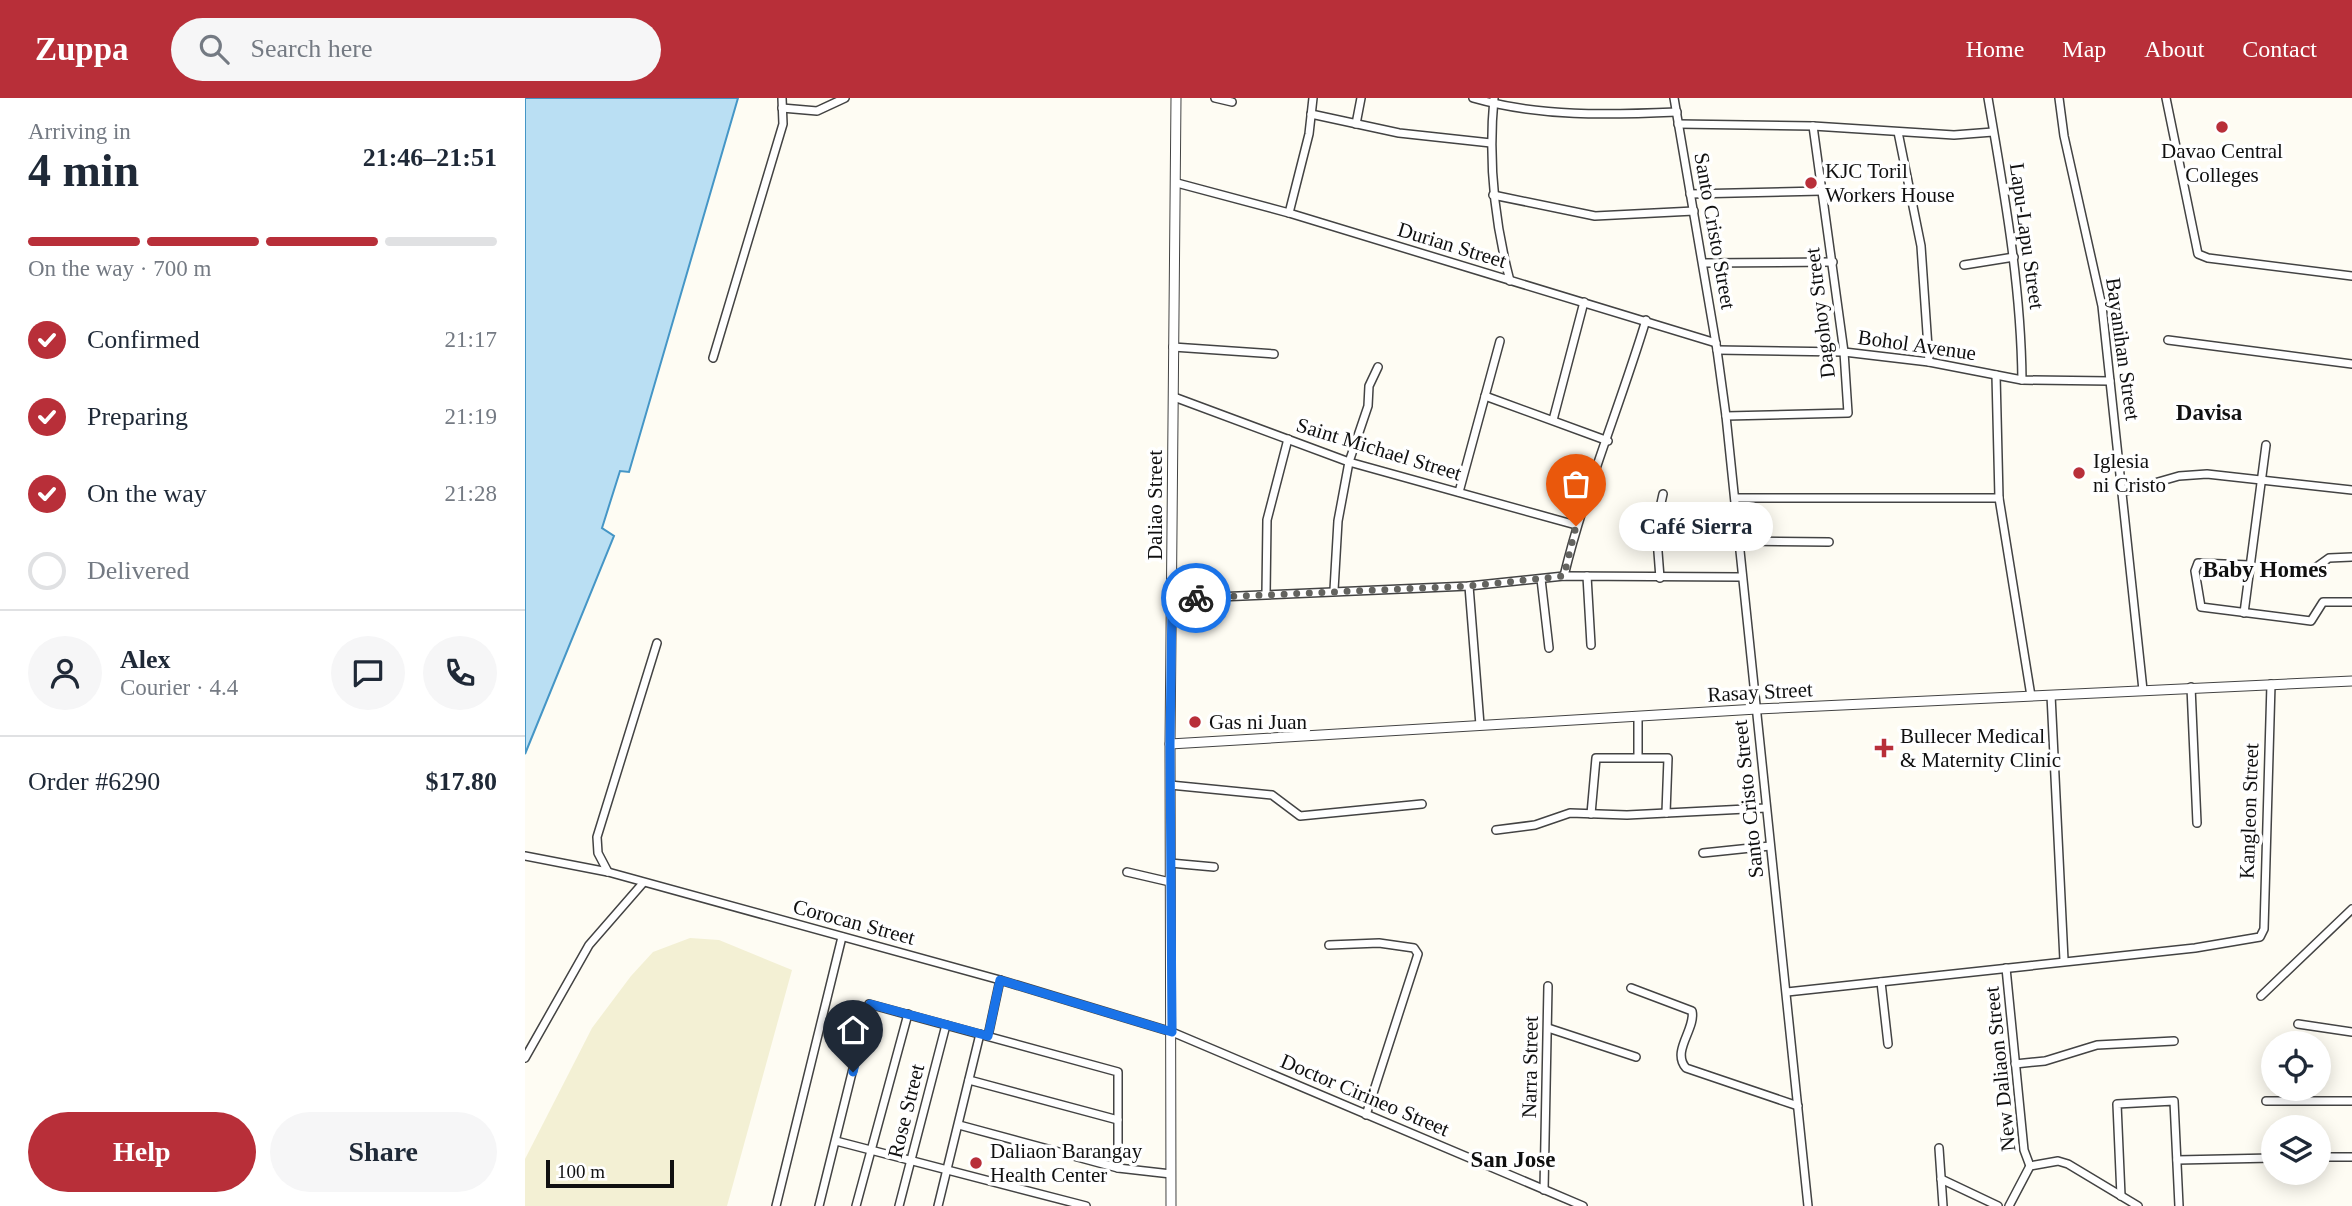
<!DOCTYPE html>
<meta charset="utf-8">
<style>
:root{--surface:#fff;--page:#f6f6f7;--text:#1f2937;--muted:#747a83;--line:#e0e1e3;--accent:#b82f39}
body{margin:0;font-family:"Times New Roman",serif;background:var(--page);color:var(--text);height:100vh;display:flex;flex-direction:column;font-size:26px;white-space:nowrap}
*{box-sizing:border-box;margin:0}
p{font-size:23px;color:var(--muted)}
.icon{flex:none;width:38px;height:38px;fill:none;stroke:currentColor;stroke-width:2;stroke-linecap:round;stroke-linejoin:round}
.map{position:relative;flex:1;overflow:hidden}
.drawer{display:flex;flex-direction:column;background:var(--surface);width:525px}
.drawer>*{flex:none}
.fabs{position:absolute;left:1736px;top:933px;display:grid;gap:14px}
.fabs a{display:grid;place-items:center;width:70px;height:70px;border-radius:50%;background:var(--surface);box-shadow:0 4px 18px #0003;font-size:35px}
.scale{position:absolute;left:21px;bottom:18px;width:128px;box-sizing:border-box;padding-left:7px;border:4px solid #101010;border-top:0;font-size:19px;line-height:24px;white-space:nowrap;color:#101010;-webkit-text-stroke:5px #fff;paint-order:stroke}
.pin{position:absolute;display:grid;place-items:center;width:60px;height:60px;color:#fff;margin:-72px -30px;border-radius:50% 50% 50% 0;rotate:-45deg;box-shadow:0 0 7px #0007}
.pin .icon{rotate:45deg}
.courier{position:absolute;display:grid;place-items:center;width:70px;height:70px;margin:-35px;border:5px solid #1a73e8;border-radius:50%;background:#fff;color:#222;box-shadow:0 2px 9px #0007}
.bubble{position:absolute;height:49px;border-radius:24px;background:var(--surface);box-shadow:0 4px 18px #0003;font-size:23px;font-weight:700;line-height:49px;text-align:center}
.summary em{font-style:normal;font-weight:700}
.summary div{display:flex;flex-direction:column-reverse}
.summary{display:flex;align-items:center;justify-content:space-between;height:119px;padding:0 28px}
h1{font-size:46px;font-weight:700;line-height:52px}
.bar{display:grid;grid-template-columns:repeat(4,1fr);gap:10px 7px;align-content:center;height:84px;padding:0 28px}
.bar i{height:9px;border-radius:5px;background:var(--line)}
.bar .active{background:var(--accent)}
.bar p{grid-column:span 4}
.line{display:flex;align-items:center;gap:18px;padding:0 28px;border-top:2px solid var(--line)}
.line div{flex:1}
.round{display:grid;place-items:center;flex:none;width:74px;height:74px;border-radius:37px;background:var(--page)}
ol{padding:0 28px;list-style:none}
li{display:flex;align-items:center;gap:21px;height:77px}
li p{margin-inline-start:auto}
li .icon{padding:7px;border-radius:50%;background:var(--accent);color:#fff;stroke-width:4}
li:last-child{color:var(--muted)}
li i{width:38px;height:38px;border:4px solid var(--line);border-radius:50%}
.cta{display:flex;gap:14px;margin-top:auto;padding:14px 28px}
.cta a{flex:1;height:80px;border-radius:42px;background:var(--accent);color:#fff;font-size:28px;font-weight:700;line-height:80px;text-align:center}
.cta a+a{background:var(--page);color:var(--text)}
header{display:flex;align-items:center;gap:42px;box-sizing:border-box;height:98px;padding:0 35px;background:var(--accent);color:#fff}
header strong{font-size:33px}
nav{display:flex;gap:38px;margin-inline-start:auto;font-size:24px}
.search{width:490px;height:63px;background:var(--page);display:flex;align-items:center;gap:18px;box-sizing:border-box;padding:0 24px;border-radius:38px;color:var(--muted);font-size:26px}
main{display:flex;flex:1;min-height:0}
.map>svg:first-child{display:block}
.farmland{fill:#f3f0d4}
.water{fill:#badff3;stroke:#4596c6;stroke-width:2}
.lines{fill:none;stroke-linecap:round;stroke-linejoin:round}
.minor-casing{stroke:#434343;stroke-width:10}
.tertiary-casing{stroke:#434343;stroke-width:11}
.minor{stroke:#fff;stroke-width:7}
.tertiary{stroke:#fff;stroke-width:9}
.done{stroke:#63635f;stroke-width:7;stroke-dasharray:0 12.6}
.route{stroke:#1a73e8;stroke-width:9}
.poi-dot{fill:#b82f39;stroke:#fff;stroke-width:2.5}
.labels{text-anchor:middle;stroke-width:7;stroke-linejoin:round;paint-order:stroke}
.poi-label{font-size:21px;fill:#101010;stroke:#fff;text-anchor:start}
.street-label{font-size:21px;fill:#101010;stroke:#fff}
.neighbourhood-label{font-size:23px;font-weight:bold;fill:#101010;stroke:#fff}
</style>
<header>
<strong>Zuppa</strong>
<div class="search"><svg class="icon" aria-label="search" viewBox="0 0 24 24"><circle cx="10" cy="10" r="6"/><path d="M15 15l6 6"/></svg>Search here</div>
<nav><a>Home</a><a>Map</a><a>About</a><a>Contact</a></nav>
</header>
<main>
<section class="drawer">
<div class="summary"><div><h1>4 min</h1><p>Arriving in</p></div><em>21:46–21:51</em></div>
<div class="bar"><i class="active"></i><i class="active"></i><i class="active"></i><i></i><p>On the way · 700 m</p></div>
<ol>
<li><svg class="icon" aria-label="check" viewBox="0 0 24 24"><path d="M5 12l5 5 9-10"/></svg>Confirmed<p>21:17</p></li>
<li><svg class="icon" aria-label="check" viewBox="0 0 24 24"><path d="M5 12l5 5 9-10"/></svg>Preparing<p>21:19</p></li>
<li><svg class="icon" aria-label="check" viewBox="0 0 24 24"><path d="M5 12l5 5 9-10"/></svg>On the way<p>21:28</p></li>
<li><i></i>Delivered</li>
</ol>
<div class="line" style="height:126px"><a class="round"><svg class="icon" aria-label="person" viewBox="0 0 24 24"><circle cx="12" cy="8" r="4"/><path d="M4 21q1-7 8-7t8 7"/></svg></a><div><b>Alex</b><p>Courier · 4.4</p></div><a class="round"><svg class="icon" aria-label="chat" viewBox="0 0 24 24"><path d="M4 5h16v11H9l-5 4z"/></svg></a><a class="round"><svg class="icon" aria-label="phone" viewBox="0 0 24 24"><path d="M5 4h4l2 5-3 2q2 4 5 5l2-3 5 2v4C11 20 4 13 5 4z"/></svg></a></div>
<div class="line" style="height:91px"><div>Order #6290</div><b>$17.80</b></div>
<div class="cta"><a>Help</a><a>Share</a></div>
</section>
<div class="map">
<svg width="1827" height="1108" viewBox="0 0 1827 1108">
<rect width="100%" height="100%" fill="#fefcf3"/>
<path class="farmland" d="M165 840 194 842 267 872 202 1108H0V1061L67 930 106 878 128 854Z"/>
<path class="water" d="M0 0H213L104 374 95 373 77 430 89 438 0 656Z"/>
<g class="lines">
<g class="minor-casing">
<g id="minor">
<path d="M690 0 707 4"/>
<path d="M948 0C1014 19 1083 17 1152 14"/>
<path d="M969 0C963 63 969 122 985 183"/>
<path d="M1149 0 1192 252 1201 318 1283 1108"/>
<path d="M1463 0C1479 94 1496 186 1497 282"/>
<path d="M1534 0 1539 38 1577 208 1618 592"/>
<path d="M1641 0 1673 156 1683 160 1827 178"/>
<path d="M257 10 292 13 320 0"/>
<path d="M786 16 874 35 966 45"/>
<path d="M831 26 836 0"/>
<path d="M1153 26 1288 28 1429 37 1468 34"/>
<path d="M1373 34 1396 148 1404 264"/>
<path d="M652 85 764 115 1191 245"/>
<path d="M1165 96 1297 93"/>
<path d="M968 97 1070 118 1169 113"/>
<path d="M764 115 784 36 788 0"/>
<path d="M1178 165 1308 164"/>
<path d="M1439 167 1489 159"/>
<path d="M1643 242 1827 266"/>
<path d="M648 249 749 256"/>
<path d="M1192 252 1319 254 1404 264 1497 282 1585 283"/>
<path d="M188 260 258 26 257 0"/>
<path d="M1471 277 1474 400 1506 598"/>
<path d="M960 298 1083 343"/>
<path d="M649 299 824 364 1051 427"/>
<path d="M1201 318 1323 315 1319 254 1288 28"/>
<path d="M1028 322 1059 204"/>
<path d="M934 394 975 243"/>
<path d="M1598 394 1654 378 1682 376 1827 392"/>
<path d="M1210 400H1474"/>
<path d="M1213 443 1304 444"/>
<path d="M1725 467 1673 465 1670 473 1676 509 1786 523 1798 504H1827"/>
<path d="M1783 475 1804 460 1827 459"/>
<path d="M1039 478C1060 391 1095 308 1121 222"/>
<path d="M1062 478 1066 547"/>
<path d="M1135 480 1131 428 1138 396"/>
<path d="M1016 481 1024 550"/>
<path d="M944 488 955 627"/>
<path d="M809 492 813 423 824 364 843 308 844 288 853 269"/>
<path d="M741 496 742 422 763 341"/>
<path d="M647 501 944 488 1039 478 1216 479"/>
<path d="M1719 515 1741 347"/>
<path d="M1666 589 1672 725"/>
<path d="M1526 597 1539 862"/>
<path d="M1113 619V659"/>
<path d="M645 687 747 697 775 718 897 706"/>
<path d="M1066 716 1071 660H1143L1141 715"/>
<path d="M971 732 1010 727 1045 715 1102 717 1241 710"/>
<path d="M1178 755 1245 748"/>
<path d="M0 758 83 774 475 882 647 934 1058 1108"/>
<path d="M645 765 689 769"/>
<path d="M83 774 73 755 72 739 132 545"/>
<path d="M602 774 645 784"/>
<path d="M804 847 854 845 889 850 893 856 841 1017"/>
<path d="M1481 870 1499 1052 1505 1068"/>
<path d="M1356 884 1363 946"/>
<path d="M1106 890 1167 913C1171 931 1146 953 1161 970L1273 1008"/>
<path d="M1262 894 1670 850 1735 839 1739 831 1746 586"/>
<path d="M1736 898 1827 811"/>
<path d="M1773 926 1827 934"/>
<path d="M1023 930 1111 959"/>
<path d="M463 938 475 882"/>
<path d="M0 960 64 847 118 785"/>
<path d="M1490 966 1520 963 1572 947 1649 943"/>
<path d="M444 982 593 1022"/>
<path d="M1741 1003H1827"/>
<path d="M434 1027 593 1070 646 1076"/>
<path d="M311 1043 561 1108"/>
<path d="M1414 1050 1418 1108"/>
<path d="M1794 1059H1827"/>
<path d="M1652 1062 1748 1060"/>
<path d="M1505 1068 1533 1063 1543 1066 1613 1108"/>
<path d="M1416 1081 1473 1108"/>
<path d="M1019 1092 1023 888"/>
<path d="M1596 1098 1592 1006 1649 1003 1654 1108"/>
<path d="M251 1108 317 839"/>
<path d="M294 1108 344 906 593 974V1070"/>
<path d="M331 1108 383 916"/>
<path d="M374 1108 421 927"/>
<path d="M413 1108 455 936"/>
<path d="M1484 1108 1505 1068"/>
</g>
</g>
<g class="tertiary-casing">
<g id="tertiary">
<path d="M645 646 1232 611 1827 583"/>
<path d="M646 1108 645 646 651 0"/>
</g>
</g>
<use href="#minor" class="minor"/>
<use href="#tertiary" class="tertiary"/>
</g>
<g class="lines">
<path class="done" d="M671 500 944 488 1039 478 1051 428"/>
<path class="route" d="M328 974 345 906 463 938 475 882 647 934 645 646 647 501 671 500"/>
</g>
<g class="poi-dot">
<circle cx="1697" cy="29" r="7"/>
<circle cx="1286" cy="85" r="7"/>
<circle cx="1554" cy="375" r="7"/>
<circle cx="670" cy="624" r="7"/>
<path d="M1355.5 639.5h7v7h7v7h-7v7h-7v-7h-7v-7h7z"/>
<circle cx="451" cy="1065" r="7"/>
</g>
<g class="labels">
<g class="poi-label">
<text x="1697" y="60" text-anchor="middle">Davao Central<tspan x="1697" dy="24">Colleges</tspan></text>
<text x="1300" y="80">KJC Toril<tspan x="1300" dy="24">Workers House</tspan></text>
<text x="1568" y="370">Iglesia<tspan x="1568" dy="24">ni Cristo</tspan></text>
<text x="684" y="631">Gas ni Juan</text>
<text x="1375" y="645">Bullecer Medical<tspan x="1375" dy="24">&amp; Maternity Clinic</tspan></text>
<text x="465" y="1060">Daliaon Barangay<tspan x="465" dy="24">Health Center</tspan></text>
</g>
<g class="street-label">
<text transform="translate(1190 133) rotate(80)" y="7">Santo Cristo Street</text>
<text transform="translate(1502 138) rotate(82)" y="7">Lapu-Lapu Street</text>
<text transform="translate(927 147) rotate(17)" y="7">Durian Street</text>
<text transform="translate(1295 215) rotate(-97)" y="7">Dagohoy Street</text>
<text transform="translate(1392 247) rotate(8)" y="7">Bohol Avenue</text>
<text transform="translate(1598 251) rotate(82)" y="7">Bayanihan Street</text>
<text transform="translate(854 351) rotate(17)" y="7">Saint Michael Street</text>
<text transform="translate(630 407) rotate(-90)" y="7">Daliao Street</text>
<text transform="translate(1235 594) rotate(-3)" y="7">Rasay Street</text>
<text transform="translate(1223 701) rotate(-96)" y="7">Santo Cristo Street</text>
<text transform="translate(1724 713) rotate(-88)" y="7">Kangleon Street</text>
<text transform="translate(329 824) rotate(15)" y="7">Corocan Street</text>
<text transform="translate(1005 969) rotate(-89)" y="7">Narra Street</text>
<text transform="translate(1475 971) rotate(-96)" y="7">New Daliaon Street</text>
<text transform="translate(840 997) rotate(23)" y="7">Doctor Cirineo Street</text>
<text transform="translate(381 1013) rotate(-76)" y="7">Rose Street</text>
</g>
<g class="neighbourhood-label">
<text x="1684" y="322">Davisa</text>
<text x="1740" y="479">Baby Homes</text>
<text x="988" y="1069">San Jose</text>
</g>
</g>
</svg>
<div class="fabs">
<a><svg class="icon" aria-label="locate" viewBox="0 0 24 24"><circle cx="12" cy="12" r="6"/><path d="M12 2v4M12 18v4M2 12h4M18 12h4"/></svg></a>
<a><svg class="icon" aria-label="layers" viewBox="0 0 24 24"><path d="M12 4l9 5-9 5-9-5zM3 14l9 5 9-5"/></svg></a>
</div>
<div class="scale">100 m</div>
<div class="pin" style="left:1051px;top:428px;background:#ea580c"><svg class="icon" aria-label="bag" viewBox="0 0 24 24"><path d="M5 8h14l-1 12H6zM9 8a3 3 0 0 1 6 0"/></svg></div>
<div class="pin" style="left:328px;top:974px;background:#1f2937"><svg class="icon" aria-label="home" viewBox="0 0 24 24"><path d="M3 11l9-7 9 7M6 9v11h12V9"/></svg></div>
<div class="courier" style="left:671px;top:500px"><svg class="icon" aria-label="bike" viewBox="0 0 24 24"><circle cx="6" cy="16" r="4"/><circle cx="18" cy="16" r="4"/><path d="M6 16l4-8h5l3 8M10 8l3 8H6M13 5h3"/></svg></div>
<div class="bubble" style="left:1094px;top:404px;width:154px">Café Sierra</div>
</div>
</main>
